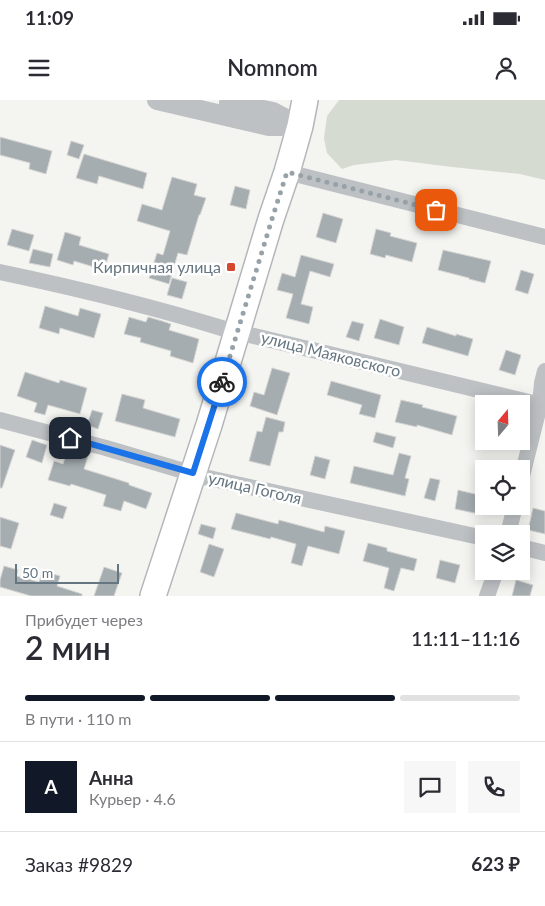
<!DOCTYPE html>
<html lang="ru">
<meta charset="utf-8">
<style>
:root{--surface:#fff;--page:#f7f7f7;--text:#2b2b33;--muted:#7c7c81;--line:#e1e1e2;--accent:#111827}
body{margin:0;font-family:Lato,sans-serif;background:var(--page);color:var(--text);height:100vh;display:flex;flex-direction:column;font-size:19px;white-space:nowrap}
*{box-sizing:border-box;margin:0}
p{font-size:16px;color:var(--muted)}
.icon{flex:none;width:28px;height:28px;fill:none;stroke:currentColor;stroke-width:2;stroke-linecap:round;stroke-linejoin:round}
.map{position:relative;height:496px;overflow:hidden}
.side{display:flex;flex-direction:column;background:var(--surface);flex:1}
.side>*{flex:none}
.needle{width:32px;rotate:19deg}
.fabs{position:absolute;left:475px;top:295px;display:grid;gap:10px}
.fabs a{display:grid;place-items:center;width:55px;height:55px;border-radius:0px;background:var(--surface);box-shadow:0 2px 12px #0003;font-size:25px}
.scale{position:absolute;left:15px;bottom:12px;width:104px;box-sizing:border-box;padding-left:5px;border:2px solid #657680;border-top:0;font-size:14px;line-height:18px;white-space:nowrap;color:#657680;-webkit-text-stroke:4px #fff;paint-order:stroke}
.pin{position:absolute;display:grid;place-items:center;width:42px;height:42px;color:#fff;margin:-21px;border-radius:10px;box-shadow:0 2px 8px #0006}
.courier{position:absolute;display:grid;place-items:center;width:50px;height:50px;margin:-25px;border:4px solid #1a73e8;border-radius:50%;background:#fff;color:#222;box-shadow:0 1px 6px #0007}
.headline em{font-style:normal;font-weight:600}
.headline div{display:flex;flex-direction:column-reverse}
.headline{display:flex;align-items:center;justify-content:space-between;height:85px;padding:0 25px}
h1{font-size:32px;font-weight:600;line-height:38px}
.bar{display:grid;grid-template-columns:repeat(4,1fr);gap:8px 5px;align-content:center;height:60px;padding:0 25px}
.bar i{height:6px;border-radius:4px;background:var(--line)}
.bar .active{background:var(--accent)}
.bar p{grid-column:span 4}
.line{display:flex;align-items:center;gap:12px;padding:0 25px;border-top:1px solid var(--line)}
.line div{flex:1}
.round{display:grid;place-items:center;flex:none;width:52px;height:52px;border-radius:0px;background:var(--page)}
.status{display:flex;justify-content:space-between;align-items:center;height:35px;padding:0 25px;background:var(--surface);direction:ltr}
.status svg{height:14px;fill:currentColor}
header{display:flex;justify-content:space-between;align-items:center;height:65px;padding:0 25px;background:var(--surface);font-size:22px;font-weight:600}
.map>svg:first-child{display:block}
.green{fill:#d6dbd2}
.building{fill:#a5adb1;stroke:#d5d5d3}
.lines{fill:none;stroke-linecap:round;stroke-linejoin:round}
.primary-casing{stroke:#b3b7ba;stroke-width:28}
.minor{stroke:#bdc1c4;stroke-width:16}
.tertiary{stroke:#bdc1c4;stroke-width:20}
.primary{stroke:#fff;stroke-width:25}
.done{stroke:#97a2a8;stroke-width:5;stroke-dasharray:0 9}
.route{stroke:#1a73e8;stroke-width:6}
.poi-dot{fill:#d6482e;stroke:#fff;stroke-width:2}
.labels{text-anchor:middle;stroke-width:5;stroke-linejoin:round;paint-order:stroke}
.poi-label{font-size:16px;fill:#657680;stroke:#fff;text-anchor:end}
.street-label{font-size:16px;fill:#657680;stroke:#fff}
</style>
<div class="status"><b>11:09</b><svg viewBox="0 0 49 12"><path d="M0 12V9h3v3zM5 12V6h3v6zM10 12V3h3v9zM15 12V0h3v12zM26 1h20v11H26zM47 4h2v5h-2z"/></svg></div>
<header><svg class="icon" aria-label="menu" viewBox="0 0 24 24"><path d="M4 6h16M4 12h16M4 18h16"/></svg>Nomnom<svg class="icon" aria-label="person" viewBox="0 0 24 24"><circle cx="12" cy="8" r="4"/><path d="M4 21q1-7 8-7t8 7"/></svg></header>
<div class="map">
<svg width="545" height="496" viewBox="0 0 545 496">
<rect width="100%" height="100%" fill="#f4f4f1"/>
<path class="green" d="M339 0H545V80L520 74 452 67 396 60 354 65 342 69 327 53 324 38 327 16Z"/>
<g class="building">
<path d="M0 37 52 51 46 74 29 69 30 63 0 55Z"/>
<path d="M71 41 84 45 79 59 67 55Z"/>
<path d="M84 54 147 73 143 89 99 76 97 84 76 78Z"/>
<path d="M172 77 197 84 194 95 206 98 200 115H199L187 155 178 153 169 184 149 178 157 153 163 155 170 131 137 121 142 104 162 110Z"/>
<path d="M235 86 250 90 246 109 230 105Z"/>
<path d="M323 113 343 119 336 143 316 137Z"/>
<path d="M12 129 34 135 29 151 7 145Z"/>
<path d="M376 129 391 133 390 136 417 143 412 162 386 155 385 158 370 154Z"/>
<path d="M65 132 81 137 79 145 109 154 104 170 74 161 73 165 57 160Z"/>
<path d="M33 149 53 154 50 167 29 163Z"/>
<path d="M443 150 491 161 485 183 469 179V178L438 170Z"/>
<path d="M301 155 334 164 330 177 310 171 301 204 313 207 309 224 286 218 293 194 277 190 282 173 295 177Z"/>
<path d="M521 170 534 174 528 194 515 190Z"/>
<path d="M172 178 187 182 182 199 167 195Z"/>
<path d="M45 206 78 216 80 208 101 214 94 238 60 228 59 234 39 228Z"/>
<path d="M129 217 146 222 148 217 162 221 171 224 169 230 199 239 193 263 170 256 171 251 140 242 141 238 124 234Z"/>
<path d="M380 219 404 227 399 245 374 238Z"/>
<path d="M352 221 364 224 359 241 346 237Z"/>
<path d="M427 227 456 236V234L473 239 468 256 422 243Z"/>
<path d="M506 250 521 255 515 275 499 270Z"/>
<path d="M272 268 290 273 277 315 250 306 254 292 264 295Z"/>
<path d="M25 272 59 283 60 280 87 288 80 314 48 305 45 315 34 312 37 303 17 296Z"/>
<path d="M331 281 381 295 375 318 359 314 362 305 327 295Z"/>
<path d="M122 294 145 300 143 308 180 319 175 337 115 321Z"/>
<path d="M401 300 423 305 422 307 457 316 452 335 417 325V327L395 322Z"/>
<path d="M92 310 103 313 98 329 87 325Z"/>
<path d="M266 317 285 322 283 332H279L270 366 249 361 257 331 262 332Z"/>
<path d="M376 332 396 337 393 348 373 342Z"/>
<path d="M32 340 47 345 42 363 26 357Z"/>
<path d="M0 345 15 350 2 388H0Z"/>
<path d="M68 350 88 356 84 369 129 383V385L152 393 146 409 124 401 121 411 103 406 106 395 71 384 70 386 48 380 54 361 63 364Z"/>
<path d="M399 353 411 356 405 378 409 379 405 396 350 383 354 366 393 375Z"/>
<path d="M315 356 330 360 325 379 310 375Z"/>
<path d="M430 378 440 380 435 401 424 398Z"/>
<path d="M458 390 483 396 479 414 455 409Z"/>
<path d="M54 403 67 407 63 419 50 415Z"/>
<path d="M533 408 545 411V434L528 430Z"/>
<path d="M236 413 278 424 279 420 324 432 325 426 345 431 339 454 308 446 302 466 291 463 296 444 271 437 270 439 231 429Z"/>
<path d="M0 417 19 423 11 449 0 446Z"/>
<path d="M201 424 216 428 213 439 198 434Z"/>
<path d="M368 443 387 448V451L417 459 414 471 401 468 394 491 384 488 389 468 363 461Z"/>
<path d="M209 444 224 449 214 477 200 472Z"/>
<path d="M440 460 460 465 455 483 436 478Z"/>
<path d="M4 466 18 470 16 476 39 482 43 471 60 476 57 486 82 494V496H31L0 487V480Z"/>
<path d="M104 467 122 473 114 496H94Z"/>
<path d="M516 480 533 485 530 496H512Z"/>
</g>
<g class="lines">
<g class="primary-casing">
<path id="primary" d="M153 496 209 325 271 119 287 72 300 26 305 0"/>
</g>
<g class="minor">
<path d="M287 72 545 137"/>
<path d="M0 172C76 188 151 206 225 229L545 306"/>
<path d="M0 320 106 348 204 377 484 438"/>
<path d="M521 380 540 304 542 283 545 271"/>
<path d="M508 434 515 406"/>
<path d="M521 447 545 453"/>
<path d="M487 496 496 471"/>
</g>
<g class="tertiary">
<path d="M157 0 269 26H300"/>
<path d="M229 3 273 12 298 25"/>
</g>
<use href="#primary" class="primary"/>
</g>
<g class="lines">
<path class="done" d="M222 282 272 119 287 72 436 110"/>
<path class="route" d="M70 338 193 373 222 282"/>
</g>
<rect class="poi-dot" x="226" y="162" width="10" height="10" rx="2.5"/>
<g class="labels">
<g class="poi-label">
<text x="221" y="173">Кирпичная улица</text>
</g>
<g class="street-label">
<text transform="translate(331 254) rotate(14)" y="6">улица Маяковского</text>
<text transform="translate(255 388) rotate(13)" y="6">улица Гоголя</text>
</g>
</g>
</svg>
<div class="fabs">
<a><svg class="needle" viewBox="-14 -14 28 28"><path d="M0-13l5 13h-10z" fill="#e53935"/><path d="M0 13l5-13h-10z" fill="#7c7c81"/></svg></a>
<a><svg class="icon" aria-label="locate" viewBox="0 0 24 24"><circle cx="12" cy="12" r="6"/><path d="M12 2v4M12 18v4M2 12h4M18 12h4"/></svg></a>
<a><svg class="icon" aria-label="layers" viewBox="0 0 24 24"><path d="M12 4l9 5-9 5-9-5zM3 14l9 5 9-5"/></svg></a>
</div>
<div class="scale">50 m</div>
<div class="pin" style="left:436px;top:110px;background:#ea580c"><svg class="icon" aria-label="bag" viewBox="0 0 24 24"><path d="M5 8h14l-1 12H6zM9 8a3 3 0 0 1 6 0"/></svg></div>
<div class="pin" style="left:70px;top:338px;background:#1f2937"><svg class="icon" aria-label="home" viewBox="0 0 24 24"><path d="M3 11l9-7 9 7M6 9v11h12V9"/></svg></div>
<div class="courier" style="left:222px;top:282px"><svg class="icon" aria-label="bike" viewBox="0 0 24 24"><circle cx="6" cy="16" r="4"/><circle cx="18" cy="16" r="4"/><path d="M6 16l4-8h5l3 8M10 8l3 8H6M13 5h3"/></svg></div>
</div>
<section class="side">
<div class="headline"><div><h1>2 мин</h1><p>Прибудет через</p></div><em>11:11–11:16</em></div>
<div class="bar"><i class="active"></i><i class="active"></i><i class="active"></i><i></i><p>В пути · 110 m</p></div>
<div class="line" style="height:90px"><b class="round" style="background:var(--accent);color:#fff">А</b><div><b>Анна</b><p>Курьер · 4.6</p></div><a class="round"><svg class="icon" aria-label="chat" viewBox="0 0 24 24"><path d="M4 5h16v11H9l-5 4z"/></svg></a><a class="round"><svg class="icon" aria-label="phone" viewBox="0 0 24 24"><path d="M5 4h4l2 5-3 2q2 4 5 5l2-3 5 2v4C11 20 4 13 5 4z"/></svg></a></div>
<div class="line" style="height:65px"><div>Заказ #9829</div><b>623 ₽</b></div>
</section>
